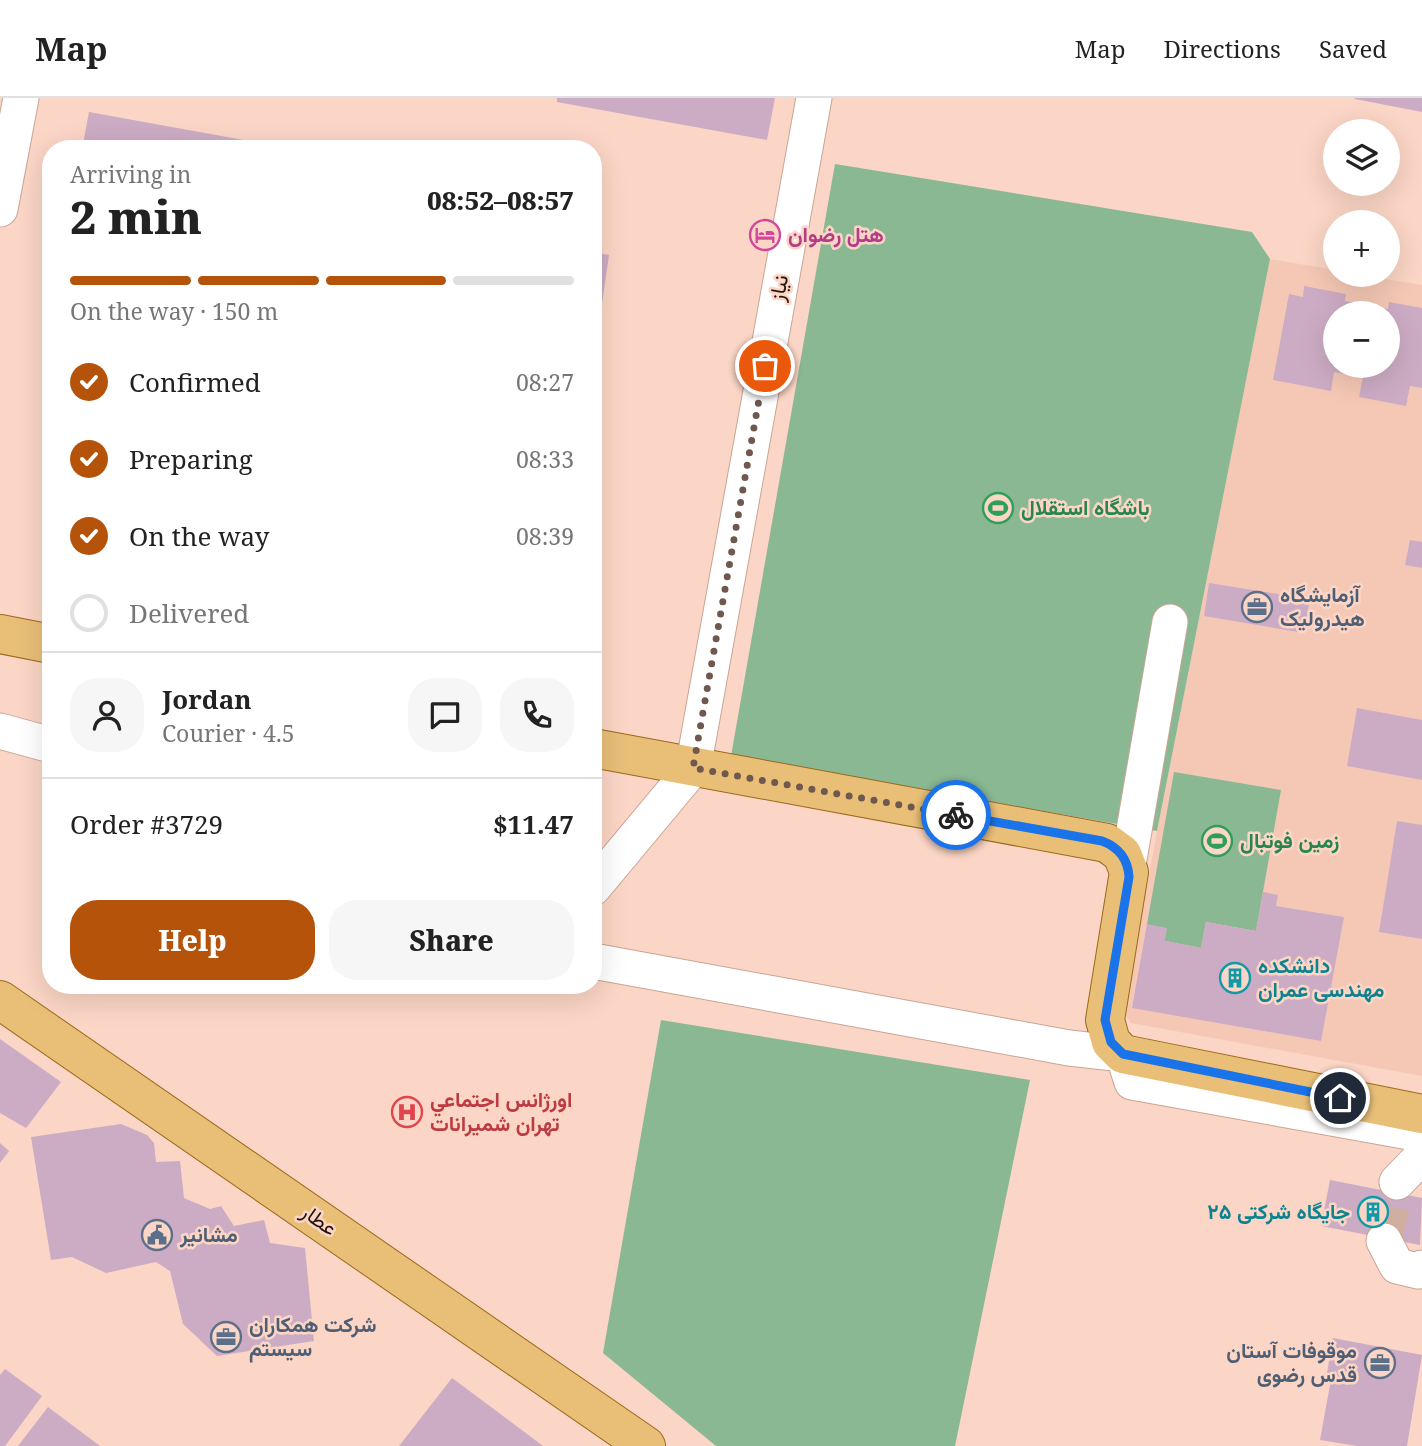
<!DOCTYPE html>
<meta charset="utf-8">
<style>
:root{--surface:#fff;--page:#f6f6f6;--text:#222;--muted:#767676;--line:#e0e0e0;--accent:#b45309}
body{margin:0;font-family:"Noto Serif",Vazirmatn,serif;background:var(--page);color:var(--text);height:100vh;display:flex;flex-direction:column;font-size:26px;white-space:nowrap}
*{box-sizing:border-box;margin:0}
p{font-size:23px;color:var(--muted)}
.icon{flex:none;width:38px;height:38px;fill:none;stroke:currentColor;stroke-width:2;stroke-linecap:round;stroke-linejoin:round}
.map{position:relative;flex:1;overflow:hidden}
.panel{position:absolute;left:42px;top:42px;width:560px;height:854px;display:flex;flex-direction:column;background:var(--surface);border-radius:28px;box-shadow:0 7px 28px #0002}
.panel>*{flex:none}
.buttons{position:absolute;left:1323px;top:21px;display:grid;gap:14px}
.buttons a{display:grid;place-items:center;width:77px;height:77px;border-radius:50%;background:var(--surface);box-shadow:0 7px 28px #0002;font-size:35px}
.pin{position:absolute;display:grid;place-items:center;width:60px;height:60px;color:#fff;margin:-30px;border:4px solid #fff;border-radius:50%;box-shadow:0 2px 7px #0007}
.courier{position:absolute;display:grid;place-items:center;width:70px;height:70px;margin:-35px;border:5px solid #1a73e8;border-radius:50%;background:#fff;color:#222;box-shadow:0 2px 9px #0007}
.summary em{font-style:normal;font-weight:800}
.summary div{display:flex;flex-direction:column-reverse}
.summary{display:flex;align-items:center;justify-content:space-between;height:119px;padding:0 28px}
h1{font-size:46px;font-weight:800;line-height:52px}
.bar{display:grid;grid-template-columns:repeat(4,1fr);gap:10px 7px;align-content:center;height:84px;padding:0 28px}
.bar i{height:9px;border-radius:5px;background:var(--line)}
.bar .on{background:var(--accent)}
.bar p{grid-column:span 4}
.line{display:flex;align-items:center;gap:18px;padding:0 28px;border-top:2px solid var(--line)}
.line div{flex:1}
.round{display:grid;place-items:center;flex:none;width:74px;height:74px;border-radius:28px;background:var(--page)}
ol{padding:0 28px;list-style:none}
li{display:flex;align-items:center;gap:21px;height:77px}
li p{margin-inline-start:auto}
li .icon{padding:7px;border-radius:50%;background:var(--accent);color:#fff;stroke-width:4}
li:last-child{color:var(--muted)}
li i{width:38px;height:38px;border:4px solid var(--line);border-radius:50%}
.action{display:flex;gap:14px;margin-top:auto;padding:14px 28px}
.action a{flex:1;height:80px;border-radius:28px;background:var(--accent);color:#fff;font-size:28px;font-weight:800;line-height:80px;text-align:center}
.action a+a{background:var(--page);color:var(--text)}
header{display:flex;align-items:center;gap:42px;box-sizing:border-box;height:98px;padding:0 35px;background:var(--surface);border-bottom:2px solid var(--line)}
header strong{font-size:33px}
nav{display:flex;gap:38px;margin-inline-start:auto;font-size:24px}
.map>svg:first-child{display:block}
.built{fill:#f5c8b5;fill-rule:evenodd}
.green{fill:#8ab893}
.building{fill:#ccacc4;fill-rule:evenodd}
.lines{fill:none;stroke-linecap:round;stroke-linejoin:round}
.minor-tunnel{stroke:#d0afa1;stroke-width:35;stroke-dasharray:35 18;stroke-linecap:butt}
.minor-casing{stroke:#c9a595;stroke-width:37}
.major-casing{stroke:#9b6919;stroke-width:40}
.minor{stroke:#fff;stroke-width:35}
.major{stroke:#e9bf78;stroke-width:38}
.done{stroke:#6f594f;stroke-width:7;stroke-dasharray:0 12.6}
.route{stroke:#1a73e8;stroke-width:9}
.labels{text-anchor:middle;stroke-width:5;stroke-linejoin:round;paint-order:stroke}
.hotel-label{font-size:21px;font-weight:bold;fill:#b23c85;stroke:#fbd5c5;text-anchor:start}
.street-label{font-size:21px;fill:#231610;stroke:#fbd5c5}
.leisure-label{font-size:21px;font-weight:bold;fill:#27864d;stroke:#fbd5c5;text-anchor:start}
.service-label{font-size:21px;font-weight:bold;fill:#4e5e75;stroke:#fbd5c5;text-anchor:start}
.culture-label{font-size:21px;font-weight:bold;fill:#0d838f;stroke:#fbd5c5;text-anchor:start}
.health-label{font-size:21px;font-weight:bold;fill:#be3a42;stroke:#fbd5c5;text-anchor:start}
</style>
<header>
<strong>Map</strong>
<nav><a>Map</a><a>Directions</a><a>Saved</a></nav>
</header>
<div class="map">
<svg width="1422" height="1348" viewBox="0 0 1422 1348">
<rect width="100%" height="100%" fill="#fbd5c5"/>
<path class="built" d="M1270 161 1335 172V177H1362L1422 187V978L1131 925 1124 915 1157 733ZM1335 215H1388V268H1335Z"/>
<g class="green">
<path d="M835 66 1252 134 1270 161 1157 733 731 658Z"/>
<path d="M1174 674 1281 692 1256 833 1206 824 1201 850 1165 843 1147 826Z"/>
<path d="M661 922 1030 982 955 1348H716L603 1255Z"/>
</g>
<g class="building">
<path d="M557 0H775L767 42 557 4Z"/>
<path d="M1355 0H1422V14L1355 1Z"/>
<path d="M89 14 282 49V51H82Z"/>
<path d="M593 154 609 157 595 254H593Z"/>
<path d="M1304 188 1346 196 1345 203 1388 211 1389 204 1422 210V290L1410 288 1406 308 1359 299 1363 279 1334 274 1331 293 1273 282 1289 196 1303 199ZM1335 215H1388V268H1335Z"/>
<path d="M49 250H51V291L42 290Z"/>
<path d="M1410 442 1422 444V470L1405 467Z"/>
<path d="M1209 485 1310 501 1304 535 1204 518Z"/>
<path d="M1357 610 1422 622V682L1347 668Z"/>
<path d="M1397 723 1422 727V841L1379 834Z"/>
<path d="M1263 794 1278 797 1276 808 1344 819 1321 943 1132 910 1147 826 1167 830 1165 843 1201 850 1206 824 1256 833Z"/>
<path d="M0 941 61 984 26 1030 0 1015Z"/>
<path d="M121 1026 147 1037 154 1045 156 1064 180 1063 184 1100 210 1111 221 1108 234 1128 264 1122 270 1145 305 1150 314 1243 217 1258 183 1226 170 1173 156 1164 106 1175 72 1159 51 1162 31 1039Z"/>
<path d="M0 1045 9 1053 0 1065Z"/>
<path d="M1330 1082 1422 1100 1420 1147 1321 1128Z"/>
<path d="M1333 1240 1422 1257 1407 1348H1357L1320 1342 1332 1276 1327 1275Z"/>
<path d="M5 1271 42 1298 5 1348H0V1277Z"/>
<path d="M452 1280 491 1309 543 1348H399Z"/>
<path d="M48 1309 100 1348H18Z"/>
</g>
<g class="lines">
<path class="minor-tunnel" d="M1384 1143 1397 1084"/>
<g class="minor-casing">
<g id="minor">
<path d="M0 111 21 0"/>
<path d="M0 633 51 647"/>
<path d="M1128 767 1170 524"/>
<path d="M593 790 693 670 814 0"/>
<path d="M593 863 1069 950 1123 956 1132 984 1415 1035 1422 1046"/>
<path d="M1397 1084 1422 1058"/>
<path d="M1384 1143 1397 1168 1418 1173 1422 1170"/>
</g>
</g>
<g class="major-casing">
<g id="major">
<path d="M0 536 51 546"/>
<path d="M593 650 1107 745 1122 756 1129 774 1105 922 1111 944 1123 956 1422 1016"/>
<path d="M0 902 646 1348"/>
</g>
</g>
<use href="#minor" class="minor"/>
<use href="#major" class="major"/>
</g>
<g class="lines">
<path class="done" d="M765 268 693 670 956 717"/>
<path class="route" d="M956 717 1102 743C1118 749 1128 761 1129 779L1105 922 1111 944 1123 956 1340 1000"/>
</g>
<defs>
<g id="hotel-ring" transform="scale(1.575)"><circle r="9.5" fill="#fbd5c5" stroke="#d1479c" stroke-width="1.5"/><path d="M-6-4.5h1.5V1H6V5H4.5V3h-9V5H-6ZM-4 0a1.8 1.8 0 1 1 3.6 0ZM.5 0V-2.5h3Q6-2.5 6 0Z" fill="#d1479c"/></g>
<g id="stadium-ring" transform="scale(1.575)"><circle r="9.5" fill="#fbd5c5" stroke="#2e9e5b" stroke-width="1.5"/><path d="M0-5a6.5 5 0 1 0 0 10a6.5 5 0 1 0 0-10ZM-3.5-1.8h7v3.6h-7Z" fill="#2e9e5b"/></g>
<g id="office-ring" transform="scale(1.575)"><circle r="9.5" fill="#fbd5c5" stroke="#5c6f8a" stroke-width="1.5"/><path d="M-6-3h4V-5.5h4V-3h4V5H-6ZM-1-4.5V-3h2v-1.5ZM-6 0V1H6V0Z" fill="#5c6f8a"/></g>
<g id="building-ring" transform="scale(1.575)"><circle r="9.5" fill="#fbd5c5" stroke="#0f9aa8" stroke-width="1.5"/><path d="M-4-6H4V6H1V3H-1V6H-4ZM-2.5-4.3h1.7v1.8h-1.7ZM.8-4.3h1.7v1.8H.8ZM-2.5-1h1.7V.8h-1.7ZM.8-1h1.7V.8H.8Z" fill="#0f9aa8"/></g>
<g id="hospital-ring" transform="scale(1.575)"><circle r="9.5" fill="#fbd5c5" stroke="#e0444e" stroke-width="1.5"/><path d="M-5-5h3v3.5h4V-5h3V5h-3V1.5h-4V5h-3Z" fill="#e0444e"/></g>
<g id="civic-ring" transform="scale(1.575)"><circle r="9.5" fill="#fbd5c5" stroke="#5c6f8a" stroke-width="1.5"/><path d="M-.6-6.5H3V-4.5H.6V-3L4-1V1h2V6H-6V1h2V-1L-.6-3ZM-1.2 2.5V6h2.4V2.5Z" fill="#5c6f8a"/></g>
</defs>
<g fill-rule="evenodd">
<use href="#hotel-ring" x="765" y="137"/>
<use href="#stadium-ring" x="998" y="410"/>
<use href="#office-ring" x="1257" y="509"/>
<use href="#stadium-ring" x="1217" y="743"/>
<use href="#building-ring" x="1235" y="880"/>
<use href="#hospital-ring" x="407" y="1014"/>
<use href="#building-ring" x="1373" y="1114"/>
<use href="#civic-ring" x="157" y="1137"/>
<use href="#office-ring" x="226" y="1239"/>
<use href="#office-ring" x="1380" y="1265"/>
</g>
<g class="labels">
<g class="hotel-label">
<text x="788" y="144">هتل رضوان</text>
</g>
<g class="street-label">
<text transform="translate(779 190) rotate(-80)" y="7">نیاز</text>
<text transform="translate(319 1122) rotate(35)" y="7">عطار</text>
</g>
<g class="leisure-label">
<text x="1021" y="417">باشگاه استقلال</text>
<text x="1240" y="750">زمین فوتبال</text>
</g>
<g class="service-label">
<text x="1280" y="504">آزمایشگاه<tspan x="1280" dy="24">هیدرولیک</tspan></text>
<text x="180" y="1144">مشانیر</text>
<text x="249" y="1234">شرکت همکاران<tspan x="249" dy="24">سیستم</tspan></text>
<text x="1357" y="1260" text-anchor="end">موقوفات آستان<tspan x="1357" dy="24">قدس رضوی</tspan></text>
</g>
<g class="culture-label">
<text x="1258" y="875">دانشکده<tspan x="1258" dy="24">مهندسی عمران</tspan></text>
<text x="1350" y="1121" text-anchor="end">جایگاه شرکتی ۲۵</text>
</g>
<g class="health-label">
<text x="430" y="1009">اورژانس اجتماعي<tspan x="430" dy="24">تهران شميرانات</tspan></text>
</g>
</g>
</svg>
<div class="buttons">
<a><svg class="icon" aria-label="layers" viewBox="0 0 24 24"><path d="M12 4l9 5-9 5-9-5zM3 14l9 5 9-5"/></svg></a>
<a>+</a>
<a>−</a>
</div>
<div class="pin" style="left:765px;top:268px;background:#ea580c"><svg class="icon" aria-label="bag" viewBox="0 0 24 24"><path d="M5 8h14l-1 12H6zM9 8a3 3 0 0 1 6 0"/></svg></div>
<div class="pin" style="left:1340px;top:1000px;background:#1f2937"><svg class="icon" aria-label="home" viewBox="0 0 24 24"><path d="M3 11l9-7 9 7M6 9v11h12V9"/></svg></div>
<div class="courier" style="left:956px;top:717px"><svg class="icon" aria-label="bike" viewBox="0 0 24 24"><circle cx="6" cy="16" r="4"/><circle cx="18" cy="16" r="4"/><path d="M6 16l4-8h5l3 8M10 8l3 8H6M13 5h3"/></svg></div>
<section class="panel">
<div class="summary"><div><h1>2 min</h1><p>Arriving in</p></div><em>08:52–08:57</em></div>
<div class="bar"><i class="on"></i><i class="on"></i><i class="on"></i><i></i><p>On the way · 150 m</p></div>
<ol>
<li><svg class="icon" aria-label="check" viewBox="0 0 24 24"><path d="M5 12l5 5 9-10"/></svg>Confirmed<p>08:27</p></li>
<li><svg class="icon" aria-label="check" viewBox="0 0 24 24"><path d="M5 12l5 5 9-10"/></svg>Preparing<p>08:33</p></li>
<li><svg class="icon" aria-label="check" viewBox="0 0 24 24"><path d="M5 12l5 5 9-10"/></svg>On the way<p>08:39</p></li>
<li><i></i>Delivered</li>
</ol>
<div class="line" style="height:126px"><a class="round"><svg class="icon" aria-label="person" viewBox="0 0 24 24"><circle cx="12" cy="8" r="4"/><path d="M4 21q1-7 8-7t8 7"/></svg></a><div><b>Jordan</b><p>Courier · 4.5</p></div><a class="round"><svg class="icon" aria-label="chat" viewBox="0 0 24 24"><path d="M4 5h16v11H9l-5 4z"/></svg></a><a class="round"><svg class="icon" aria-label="phone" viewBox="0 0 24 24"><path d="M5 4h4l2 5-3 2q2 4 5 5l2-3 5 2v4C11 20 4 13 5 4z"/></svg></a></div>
<div class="line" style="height:91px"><div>Order #3729</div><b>$11.47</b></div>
<div class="action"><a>Help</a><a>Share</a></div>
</section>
</div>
